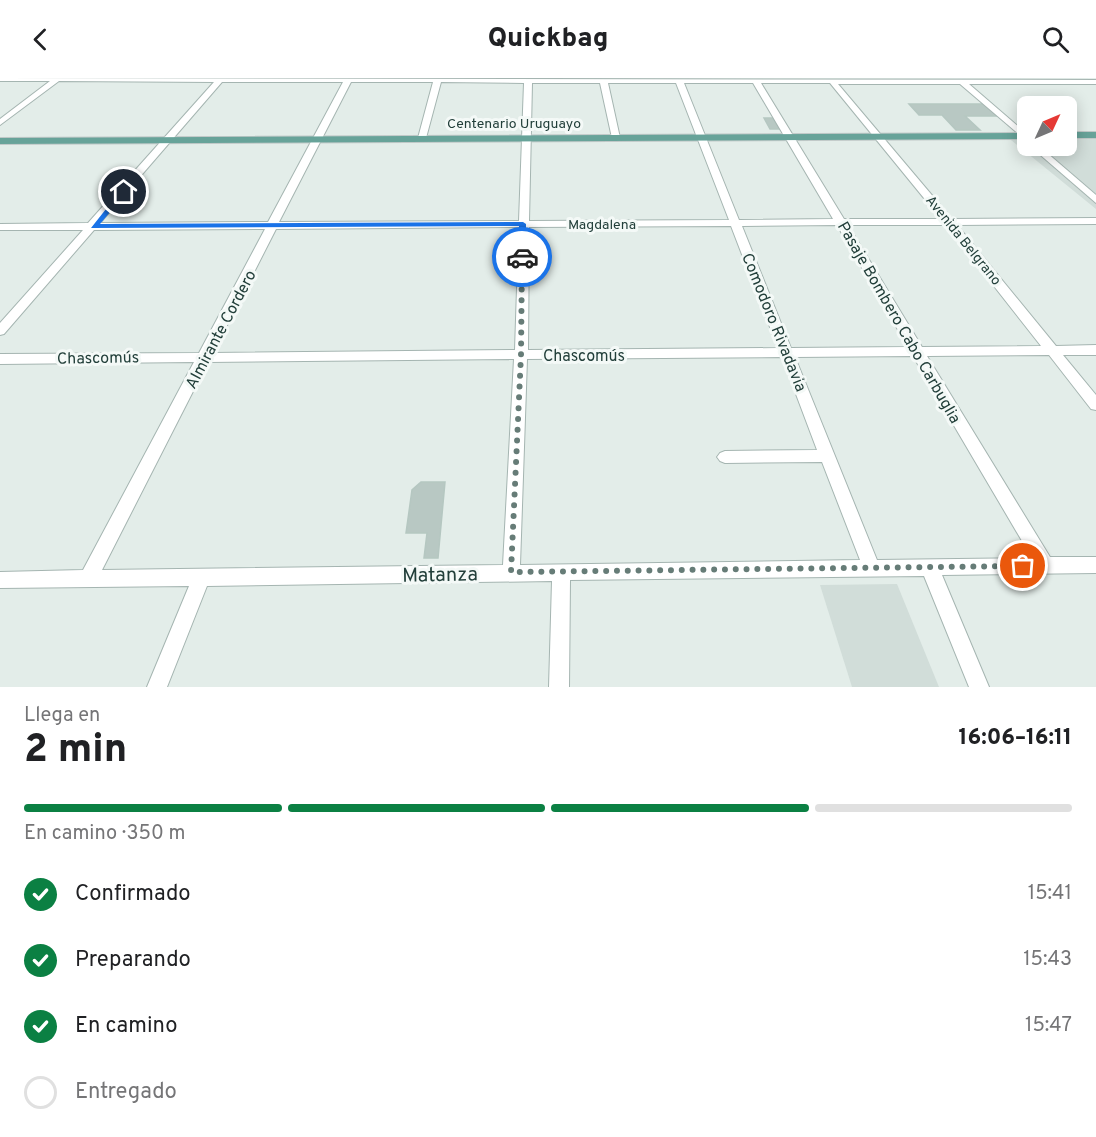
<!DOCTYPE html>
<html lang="es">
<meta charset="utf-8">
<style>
:root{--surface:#fff;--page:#f2f2f2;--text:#202124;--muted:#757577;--line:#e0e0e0;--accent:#0b8043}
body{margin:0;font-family:Overpass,sans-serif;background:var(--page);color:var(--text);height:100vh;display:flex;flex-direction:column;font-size:22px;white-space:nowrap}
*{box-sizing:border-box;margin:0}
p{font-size:20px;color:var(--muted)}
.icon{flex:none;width:33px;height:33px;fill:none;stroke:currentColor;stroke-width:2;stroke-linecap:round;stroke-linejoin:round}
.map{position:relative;height:609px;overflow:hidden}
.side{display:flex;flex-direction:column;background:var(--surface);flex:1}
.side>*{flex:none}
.needle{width:39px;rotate:46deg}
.tools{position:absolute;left:1017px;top:18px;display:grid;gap:12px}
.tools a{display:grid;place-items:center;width:60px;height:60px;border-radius:9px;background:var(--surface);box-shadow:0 3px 15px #0003;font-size:30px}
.pin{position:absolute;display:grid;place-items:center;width:51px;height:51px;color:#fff;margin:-26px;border:3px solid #fff;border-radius:50%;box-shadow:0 2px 6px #0007}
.courier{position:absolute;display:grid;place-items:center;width:60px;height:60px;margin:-30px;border:4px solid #1a73e8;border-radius:50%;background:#fff;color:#222;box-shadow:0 2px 8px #0007}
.overview em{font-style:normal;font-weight:800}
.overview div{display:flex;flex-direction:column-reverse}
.overview{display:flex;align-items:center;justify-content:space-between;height:102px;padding:0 24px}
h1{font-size:39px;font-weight:800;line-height:45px}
.bar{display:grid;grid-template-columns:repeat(4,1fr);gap:9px 6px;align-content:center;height:72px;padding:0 24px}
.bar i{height:8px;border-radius:4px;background:var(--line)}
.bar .on{background:var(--accent)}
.bar p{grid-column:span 4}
ol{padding:0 24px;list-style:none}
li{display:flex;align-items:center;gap:18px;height:66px}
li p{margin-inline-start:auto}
li .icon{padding:6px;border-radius:50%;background:var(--accent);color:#fff;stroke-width:4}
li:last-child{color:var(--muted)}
li i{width:33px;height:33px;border:3px solid var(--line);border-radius:50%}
header{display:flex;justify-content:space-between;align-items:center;height:78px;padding:0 24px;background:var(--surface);font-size:27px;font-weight:800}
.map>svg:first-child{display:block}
.built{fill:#d1ddd9}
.building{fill:#b8c8c3;stroke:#b5c7c1;stroke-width:1.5}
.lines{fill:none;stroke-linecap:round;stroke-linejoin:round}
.minor-casing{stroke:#a5b5b1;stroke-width:2}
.major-casing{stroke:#c1c9c8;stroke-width:2}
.minor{fill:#fff;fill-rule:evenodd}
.major{fill:#67a399;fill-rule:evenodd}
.route{fill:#1a73e8}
.done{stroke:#667c77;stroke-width:6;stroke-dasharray:0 10.8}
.labels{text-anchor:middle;stroke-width:6;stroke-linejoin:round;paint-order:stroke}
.far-street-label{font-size:14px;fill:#223f3a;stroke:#f4f9f7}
.street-label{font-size:16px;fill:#223f3a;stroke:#f4f9f7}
.near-street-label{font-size:20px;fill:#223f3a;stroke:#f4f9f7}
</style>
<header><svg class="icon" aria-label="back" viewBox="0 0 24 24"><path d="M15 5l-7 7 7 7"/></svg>Quickbag<svg class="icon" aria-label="search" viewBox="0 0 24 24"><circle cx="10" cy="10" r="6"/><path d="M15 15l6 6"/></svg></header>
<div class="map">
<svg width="1096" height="609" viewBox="0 0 1096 609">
<rect width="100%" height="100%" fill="#e3ede9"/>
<g class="built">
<path d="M1006 58 1027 59 1028 68H1066L1067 60H1096V131Z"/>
<path d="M897 506 939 609H852L820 507Z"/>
</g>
<g class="building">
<path d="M909 26H985L999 38H965L980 52H956L942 37H919Z"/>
<path d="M764 40H773L779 51H770Z"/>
<path d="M421 404H445L438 480H424L427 455H406L412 412Z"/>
</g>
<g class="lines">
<g class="minor-casing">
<g id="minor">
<path d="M0 0 1096 2V6H969L1028 57V64L960 6H838L952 141 1096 140V146L957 147 1056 268 1096 267V277H1063L1096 317V332L1091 331 1049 277 927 278 1050 479H1096V495L942 497 989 609H969L924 498 570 502 569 609H549L552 503 207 508 167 609H147L189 508 0 510V494L83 492 194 284 0 286V276L199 275 265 151 94 152 4 256 0 257V245L83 152H0V146L88 145 214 4 59 3 0 47V41L50 3H0ZM222 4H343L268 144 100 145ZM351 4H433L418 60 422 63 426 60 441 4 524 5 519 143 279 144ZM532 5H600L612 60 616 63 620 60 608 5H676L729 142 529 143ZM684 5H753L833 141 739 142ZM761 5H830L941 141H844ZM837 147 908 269 791 270 742 148ZM848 147H946L1041 268 922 269ZM731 148 778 270 528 272 529 149ZM519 149 515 272 213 275 276 151ZM913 278 1032 480 877 482 795 279ZM782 279 817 372 725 373 720 375 717 379 720 383 725 385 822 384 860 482 520 487 527 281ZM514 281 503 487 102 492 208 284Z"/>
<path d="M1030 68H1039L1096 117V125Z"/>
</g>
</g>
<g class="major-casing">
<g id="major">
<rect x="1066" y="54" width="30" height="6"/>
<path d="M1028 55V61L0 66V60Z"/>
</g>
</g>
<use href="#minor" class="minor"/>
<use href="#major" class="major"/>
</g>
<path class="route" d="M121 112 127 114 100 146 523 144 526 146V179L522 182 518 179 519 148 91 150Z"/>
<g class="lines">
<path class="done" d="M522 179 521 277 511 494 1023 488"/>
</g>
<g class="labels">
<g class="far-street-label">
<text x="514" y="50">Centenario Uruguayo</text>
<text x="602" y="151">Magdalena</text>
<text transform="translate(964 162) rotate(51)" y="5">Avenida Belgrano</text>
</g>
<g class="street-label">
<text transform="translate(775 244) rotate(68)" y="6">Comodoro Rivadavia</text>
<text transform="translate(900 244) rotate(60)" y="6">Pasaje Bombero Cabo Carbuglia</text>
<text transform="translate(220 251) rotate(-62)" y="6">Almirante Cordero</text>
<text x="584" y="283">Chascomús</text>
<text transform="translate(98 279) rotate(-1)" y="6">Chascomús</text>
</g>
<g class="near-street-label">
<text transform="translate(440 496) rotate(-1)" y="7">Matanza</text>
</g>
</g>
</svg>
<div class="tools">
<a><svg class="needle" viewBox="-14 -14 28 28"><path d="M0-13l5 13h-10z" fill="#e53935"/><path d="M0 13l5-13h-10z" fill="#757577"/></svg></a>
</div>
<div class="pin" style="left:1023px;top:488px;background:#ea580c"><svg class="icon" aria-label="bag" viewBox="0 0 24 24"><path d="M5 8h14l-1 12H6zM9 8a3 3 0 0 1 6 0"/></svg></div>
<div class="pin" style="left:124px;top:114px;background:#1f2937"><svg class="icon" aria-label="home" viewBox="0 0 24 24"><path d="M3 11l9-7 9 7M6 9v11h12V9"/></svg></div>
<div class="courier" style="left:522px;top:179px"><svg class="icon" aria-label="car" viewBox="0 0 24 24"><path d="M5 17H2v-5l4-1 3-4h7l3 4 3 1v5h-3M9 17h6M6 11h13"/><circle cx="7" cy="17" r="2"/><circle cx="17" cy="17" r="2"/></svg></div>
</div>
<section class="side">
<div class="overview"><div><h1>2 min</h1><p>Llega en</p></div><em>16:06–16:11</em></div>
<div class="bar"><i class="on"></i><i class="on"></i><i class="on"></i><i></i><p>En camino · 350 m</p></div>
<ol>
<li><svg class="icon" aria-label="check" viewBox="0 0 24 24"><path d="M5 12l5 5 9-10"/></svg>Confirmado<p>15:41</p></li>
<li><svg class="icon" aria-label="check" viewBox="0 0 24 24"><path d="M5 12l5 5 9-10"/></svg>Preparando<p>15:43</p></li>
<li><svg class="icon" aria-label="check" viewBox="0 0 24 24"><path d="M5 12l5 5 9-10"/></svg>En camino<p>15:47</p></li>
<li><i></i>Entregado</li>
</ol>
</section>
